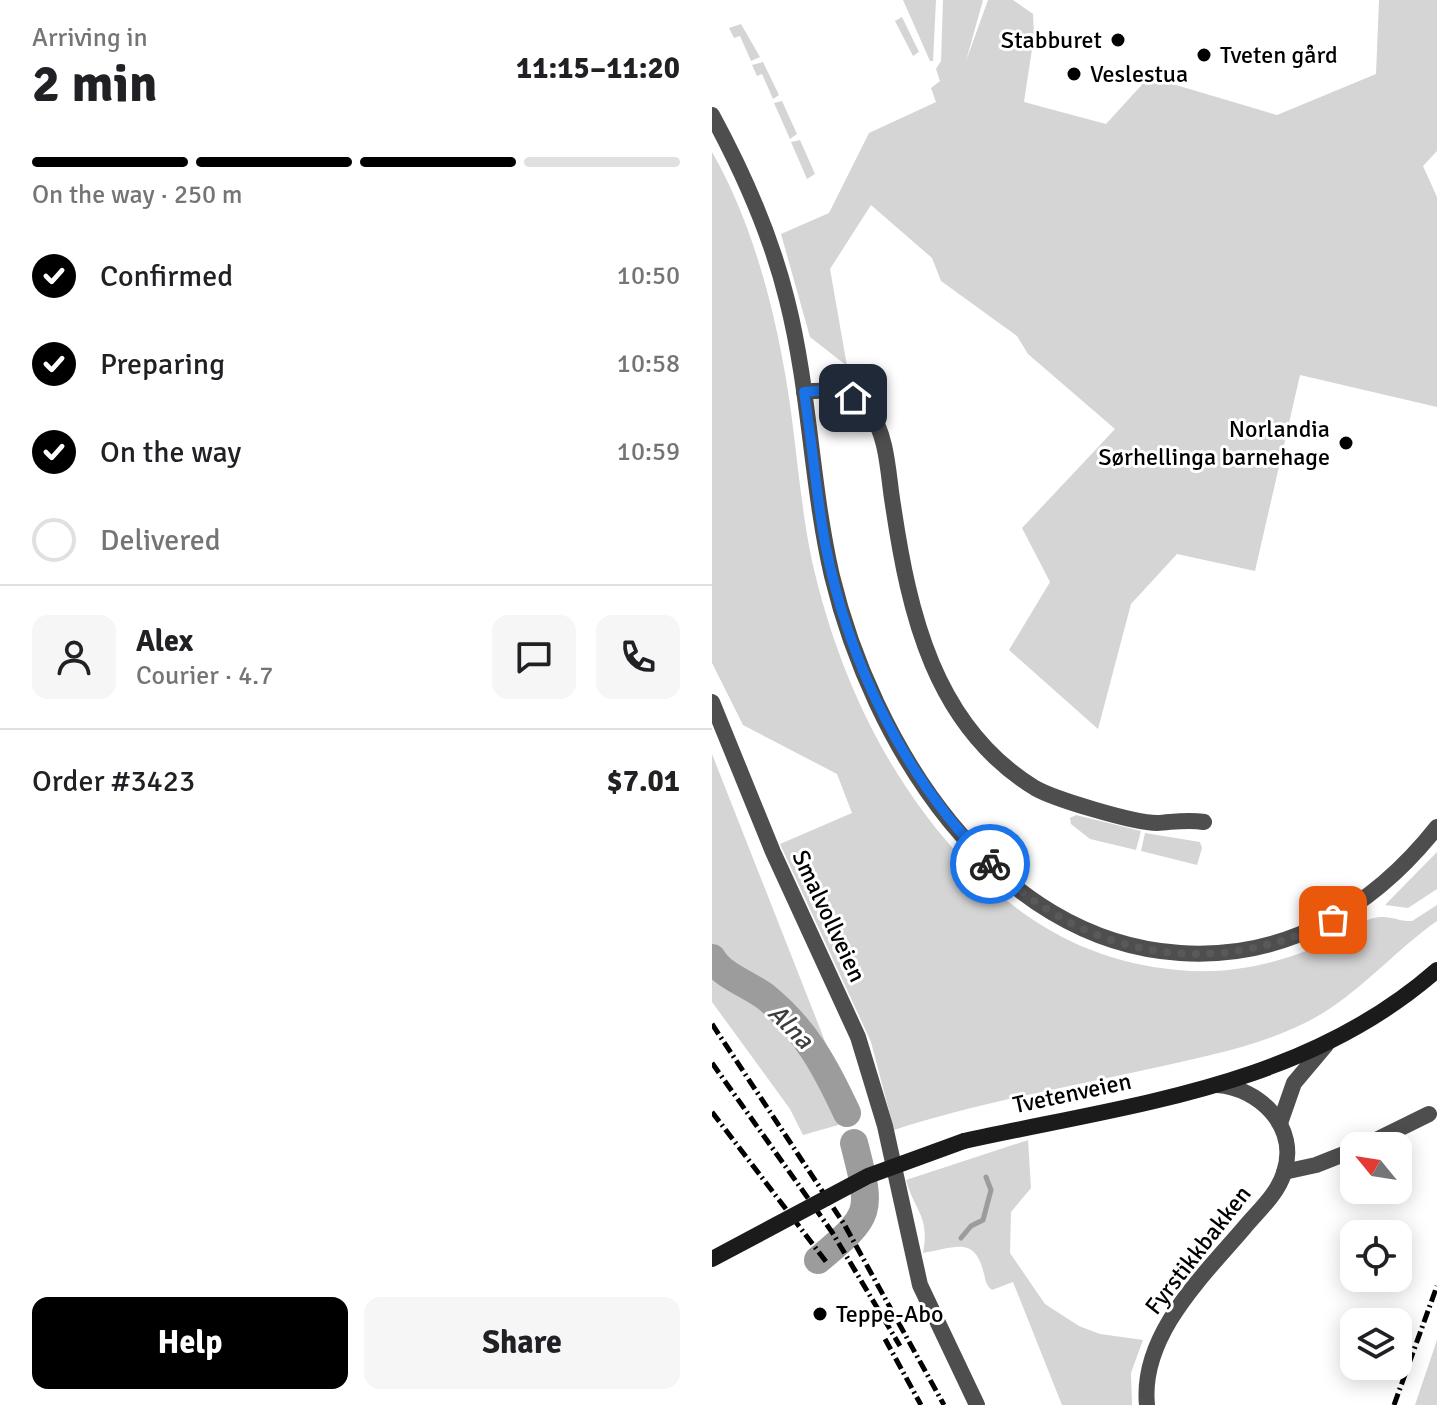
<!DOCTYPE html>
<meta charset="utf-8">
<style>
:root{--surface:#fff;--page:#f6f6f6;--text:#202124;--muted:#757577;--line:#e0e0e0;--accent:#000}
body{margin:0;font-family:Signika,sans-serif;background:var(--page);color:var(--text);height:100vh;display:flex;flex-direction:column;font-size:30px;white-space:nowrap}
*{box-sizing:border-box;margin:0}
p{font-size:26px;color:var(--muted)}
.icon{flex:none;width:44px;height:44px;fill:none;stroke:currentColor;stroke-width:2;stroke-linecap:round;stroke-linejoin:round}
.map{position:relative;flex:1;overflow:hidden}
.details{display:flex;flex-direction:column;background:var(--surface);width:712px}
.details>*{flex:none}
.needle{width:52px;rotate:300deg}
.fabs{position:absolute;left:628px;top:1132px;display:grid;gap:16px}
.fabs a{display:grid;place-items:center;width:72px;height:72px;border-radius:16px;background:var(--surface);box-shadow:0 4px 20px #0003;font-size:40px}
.pin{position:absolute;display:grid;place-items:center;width:68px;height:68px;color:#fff;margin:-34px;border-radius:16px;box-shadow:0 4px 12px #0006}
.courier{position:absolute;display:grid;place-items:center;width:80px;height:80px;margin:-40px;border:6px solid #1a73e8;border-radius:50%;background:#fff;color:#222;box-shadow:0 2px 10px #0007}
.head em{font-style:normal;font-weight:800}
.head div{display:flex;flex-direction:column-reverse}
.head{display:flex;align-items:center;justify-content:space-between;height:136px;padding:0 32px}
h1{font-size:52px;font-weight:800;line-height:60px}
.bar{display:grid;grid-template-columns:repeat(4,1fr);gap:12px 8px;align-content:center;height:96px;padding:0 32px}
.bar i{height:10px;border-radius:6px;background:var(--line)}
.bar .selected{background:var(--accent)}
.bar p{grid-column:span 4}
.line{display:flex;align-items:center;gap:20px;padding:0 32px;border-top:2px solid var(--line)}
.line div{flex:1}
.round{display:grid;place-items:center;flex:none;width:84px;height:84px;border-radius:16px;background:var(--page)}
ol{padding:0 32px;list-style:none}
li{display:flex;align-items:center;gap:24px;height:88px}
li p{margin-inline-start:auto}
li .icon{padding:8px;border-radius:50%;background:var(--accent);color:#fff;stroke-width:4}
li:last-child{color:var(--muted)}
li i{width:44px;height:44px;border:4px solid var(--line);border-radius:50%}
.action{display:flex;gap:16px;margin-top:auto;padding:16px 32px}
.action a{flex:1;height:92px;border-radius:16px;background:var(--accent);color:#fff;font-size:32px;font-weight:800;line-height:92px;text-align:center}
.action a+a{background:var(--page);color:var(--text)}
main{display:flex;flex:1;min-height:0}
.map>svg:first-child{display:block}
.green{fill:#d5d5d5}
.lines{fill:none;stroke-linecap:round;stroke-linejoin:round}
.stream{stroke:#9c9c9c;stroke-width:5}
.river{stroke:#9c9c9c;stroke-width:28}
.minor{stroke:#4e4e4e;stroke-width:16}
.tertiary{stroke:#4e4e4e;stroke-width:16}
.secondary{stroke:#1b1b1b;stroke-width:16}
.rail{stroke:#000;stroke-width:5;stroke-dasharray:12 4 2 4;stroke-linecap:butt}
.secondary-bridge{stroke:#1b1b1b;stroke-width:16}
.done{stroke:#595959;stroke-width:8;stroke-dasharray:0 14.4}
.route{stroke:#1a73e8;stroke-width:10}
.poi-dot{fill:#000;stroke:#fff;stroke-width:3}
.labels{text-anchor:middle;stroke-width:6;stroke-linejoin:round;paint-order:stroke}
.poi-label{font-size:24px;fill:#000;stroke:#fff;text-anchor:start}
.street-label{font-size:24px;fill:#000;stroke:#fff}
.water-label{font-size:26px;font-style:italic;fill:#3d3d3d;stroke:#fff}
</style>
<main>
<section class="details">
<div class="head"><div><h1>2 min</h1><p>Arriving in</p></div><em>11:15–11:20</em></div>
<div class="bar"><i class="selected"></i><i class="selected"></i><i class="selected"></i><i></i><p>On the way · 250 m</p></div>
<ol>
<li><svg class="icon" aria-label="check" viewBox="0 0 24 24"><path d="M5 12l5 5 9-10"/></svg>Confirmed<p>10:50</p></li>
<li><svg class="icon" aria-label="check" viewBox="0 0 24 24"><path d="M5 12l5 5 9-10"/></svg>Preparing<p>10:58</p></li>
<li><svg class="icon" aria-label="check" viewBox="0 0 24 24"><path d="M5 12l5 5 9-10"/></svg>On the way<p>10:59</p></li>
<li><i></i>Delivered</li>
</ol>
<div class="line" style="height:144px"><a class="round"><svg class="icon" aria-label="person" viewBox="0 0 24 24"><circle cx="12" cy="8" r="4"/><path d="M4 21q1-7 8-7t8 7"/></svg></a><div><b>Alex</b><p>Courier · 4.7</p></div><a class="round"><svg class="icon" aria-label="chat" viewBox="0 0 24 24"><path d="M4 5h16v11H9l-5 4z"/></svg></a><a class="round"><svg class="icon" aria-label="phone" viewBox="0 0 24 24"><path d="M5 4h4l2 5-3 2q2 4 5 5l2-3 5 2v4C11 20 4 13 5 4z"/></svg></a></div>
<div class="line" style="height:104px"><div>Order #3423</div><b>$7.01</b></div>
<div class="action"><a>Help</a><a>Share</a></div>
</section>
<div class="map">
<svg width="725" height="1405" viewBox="0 0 725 1405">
<rect width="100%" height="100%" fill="#fff"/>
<g class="green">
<path d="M191 0H224L221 61H218Z"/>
<path d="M231 0H271L254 61 276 0H301L321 14 322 36 312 102 394 124 437 77 565 115 664 74 667 0H725V151L711 166 725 197V407L588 375 543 571 465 554 419 604 386 729 297 650 338 582 310 528 403 429 316 354 305 336 229 281 220 258 159 205 118 269 135 366 98 337 69 234 117 213 157 133 224 102 219 88 228 81 224 69 229 61Z"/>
<path d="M190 17 207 52 201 56 183 21Z"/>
<path d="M29 24 48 57 39 61 28 36 22 38 17 28Z"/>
<path d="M51 62 67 95 61 99 50 74 45 76 40 65Z"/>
<path d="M70 101 85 134 78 139 62 103Z"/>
<path d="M88 140 103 174 95 179 79 142Z"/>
<path d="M0 152C38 218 60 299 73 373 84 435 87 499 100 561 126 675 175 780 257 866 314 925 382 963 466 970 516 975 567 964 613 943 631 935 650 918 669 917 679 916 690 922 700 921L725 905V921C685 949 653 987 611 1013 560 1044 495 1056 437 1069 352 1088 265 1103 182 1130L159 1042 68 844 140 813 125 774 31 725 0 663Z"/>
<path d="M0 754 144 1120 91 1135 78 1109 0 1002Z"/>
<path d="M364 815 429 831 424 850 378 839 359 824 358 818Z"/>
<path d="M433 833 488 842 490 848 485 865 429 851Z"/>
<path d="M725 852V889L696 908 673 905Z"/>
<path d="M316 1140 319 1188 299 1212 298 1253 333 1304 367 1326 388 1334 431 1340 419 1373 420 1405H350L301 1282 280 1290C274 1285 274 1282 272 1274 263 1235 243 1248 211 1253 218 1216 203 1212 194 1180Z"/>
<path d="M725 1340V1405H703Z"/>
</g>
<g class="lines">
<path class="stream" d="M249 1238 259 1226 271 1220 279 1190 274 1177"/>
<g class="river">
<path d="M0 958C10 976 39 985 55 998 94 1030 114 1068 135 1113"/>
<path d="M106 1260C161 1214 160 1213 142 1143"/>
</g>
<g class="minor">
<path d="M0 115C32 174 59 235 75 300 98 391 99 485 120 576 160 742 280 941 468 953 574 960 661 908 725 827"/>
<path d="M92 392C116 389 142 390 158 412 176 437 176 476 181 505 197 613 222 726 323 788 342 799 422 823 445 823 462 822 475 819 492 822"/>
<path d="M568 1123 582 1083 614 1045"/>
<path d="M652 1146 717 1114"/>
<path d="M572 1172 604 1165 642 1150"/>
<path d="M435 1405C428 1336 490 1277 532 1228 546 1211 565 1195 572 1173 587 1127 548 1088 505 1085"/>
</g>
<path class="tertiary" d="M0 702 61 852 146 1037 173 1126 208 1285 265 1405"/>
<path class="secondary" d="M252 1141C419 1104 592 1087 725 970"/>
<g class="rail">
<path d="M0 1024 132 1224 232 1405"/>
<path d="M0 1063 120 1232 188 1346"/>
<path d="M0 1112 115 1263"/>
<path d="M173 1339 209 1405"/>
<path d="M682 1405 725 1286"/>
</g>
<path class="secondary-bridge" d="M0 1259 156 1176 252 1141"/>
</g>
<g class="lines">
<path class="done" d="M278 864C374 958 499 981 621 920"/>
<path class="route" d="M141 398 118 390 92 392C100 442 104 493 113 543 136 662 192 778 278 864"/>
</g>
<g class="poi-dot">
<circle cx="406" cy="40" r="8"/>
<circle cx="492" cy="55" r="8"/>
<circle cx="362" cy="74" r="8"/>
<circle cx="634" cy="443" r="8"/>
<circle cx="108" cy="1314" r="8"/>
</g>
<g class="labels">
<g class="poi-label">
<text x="390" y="48" text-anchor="end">Stabburet</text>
<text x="508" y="63">Tveten gård</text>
<text x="378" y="82">Veslestua</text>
<text x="618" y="437" text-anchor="end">Norlandia<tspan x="618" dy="28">Sørhellinga barnehage</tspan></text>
<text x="124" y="1322">Teppe-Abo</text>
</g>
<g class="street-label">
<text transform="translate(117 916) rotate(65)" y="8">Smalvollveien</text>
<text transform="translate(360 1093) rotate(-12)" y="8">Tvetenveien</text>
<text transform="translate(486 1250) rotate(-52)" y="8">Fyrstikkbakken</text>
</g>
<g class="water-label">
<text transform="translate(79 1026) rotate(45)" y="9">Alna</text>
</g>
</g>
</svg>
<div class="fabs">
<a><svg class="needle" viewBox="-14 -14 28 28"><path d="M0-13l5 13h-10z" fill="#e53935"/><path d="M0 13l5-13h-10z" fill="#757577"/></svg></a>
<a><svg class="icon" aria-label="locate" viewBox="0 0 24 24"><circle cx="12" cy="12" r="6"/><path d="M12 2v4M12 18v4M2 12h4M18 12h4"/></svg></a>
<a><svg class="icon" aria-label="layers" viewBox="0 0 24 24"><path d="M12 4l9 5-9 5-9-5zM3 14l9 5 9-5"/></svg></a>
</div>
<div class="pin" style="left:621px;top:920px;background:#ea580c"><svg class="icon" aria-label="bag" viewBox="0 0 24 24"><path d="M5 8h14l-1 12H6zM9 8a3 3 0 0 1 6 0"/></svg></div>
<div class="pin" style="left:141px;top:398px;background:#1f2937"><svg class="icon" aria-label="home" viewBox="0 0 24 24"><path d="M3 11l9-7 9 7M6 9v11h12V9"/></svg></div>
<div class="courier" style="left:278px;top:864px"><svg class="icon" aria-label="bike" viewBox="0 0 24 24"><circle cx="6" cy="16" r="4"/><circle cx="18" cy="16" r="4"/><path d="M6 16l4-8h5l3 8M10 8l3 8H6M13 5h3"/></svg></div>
</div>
</main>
